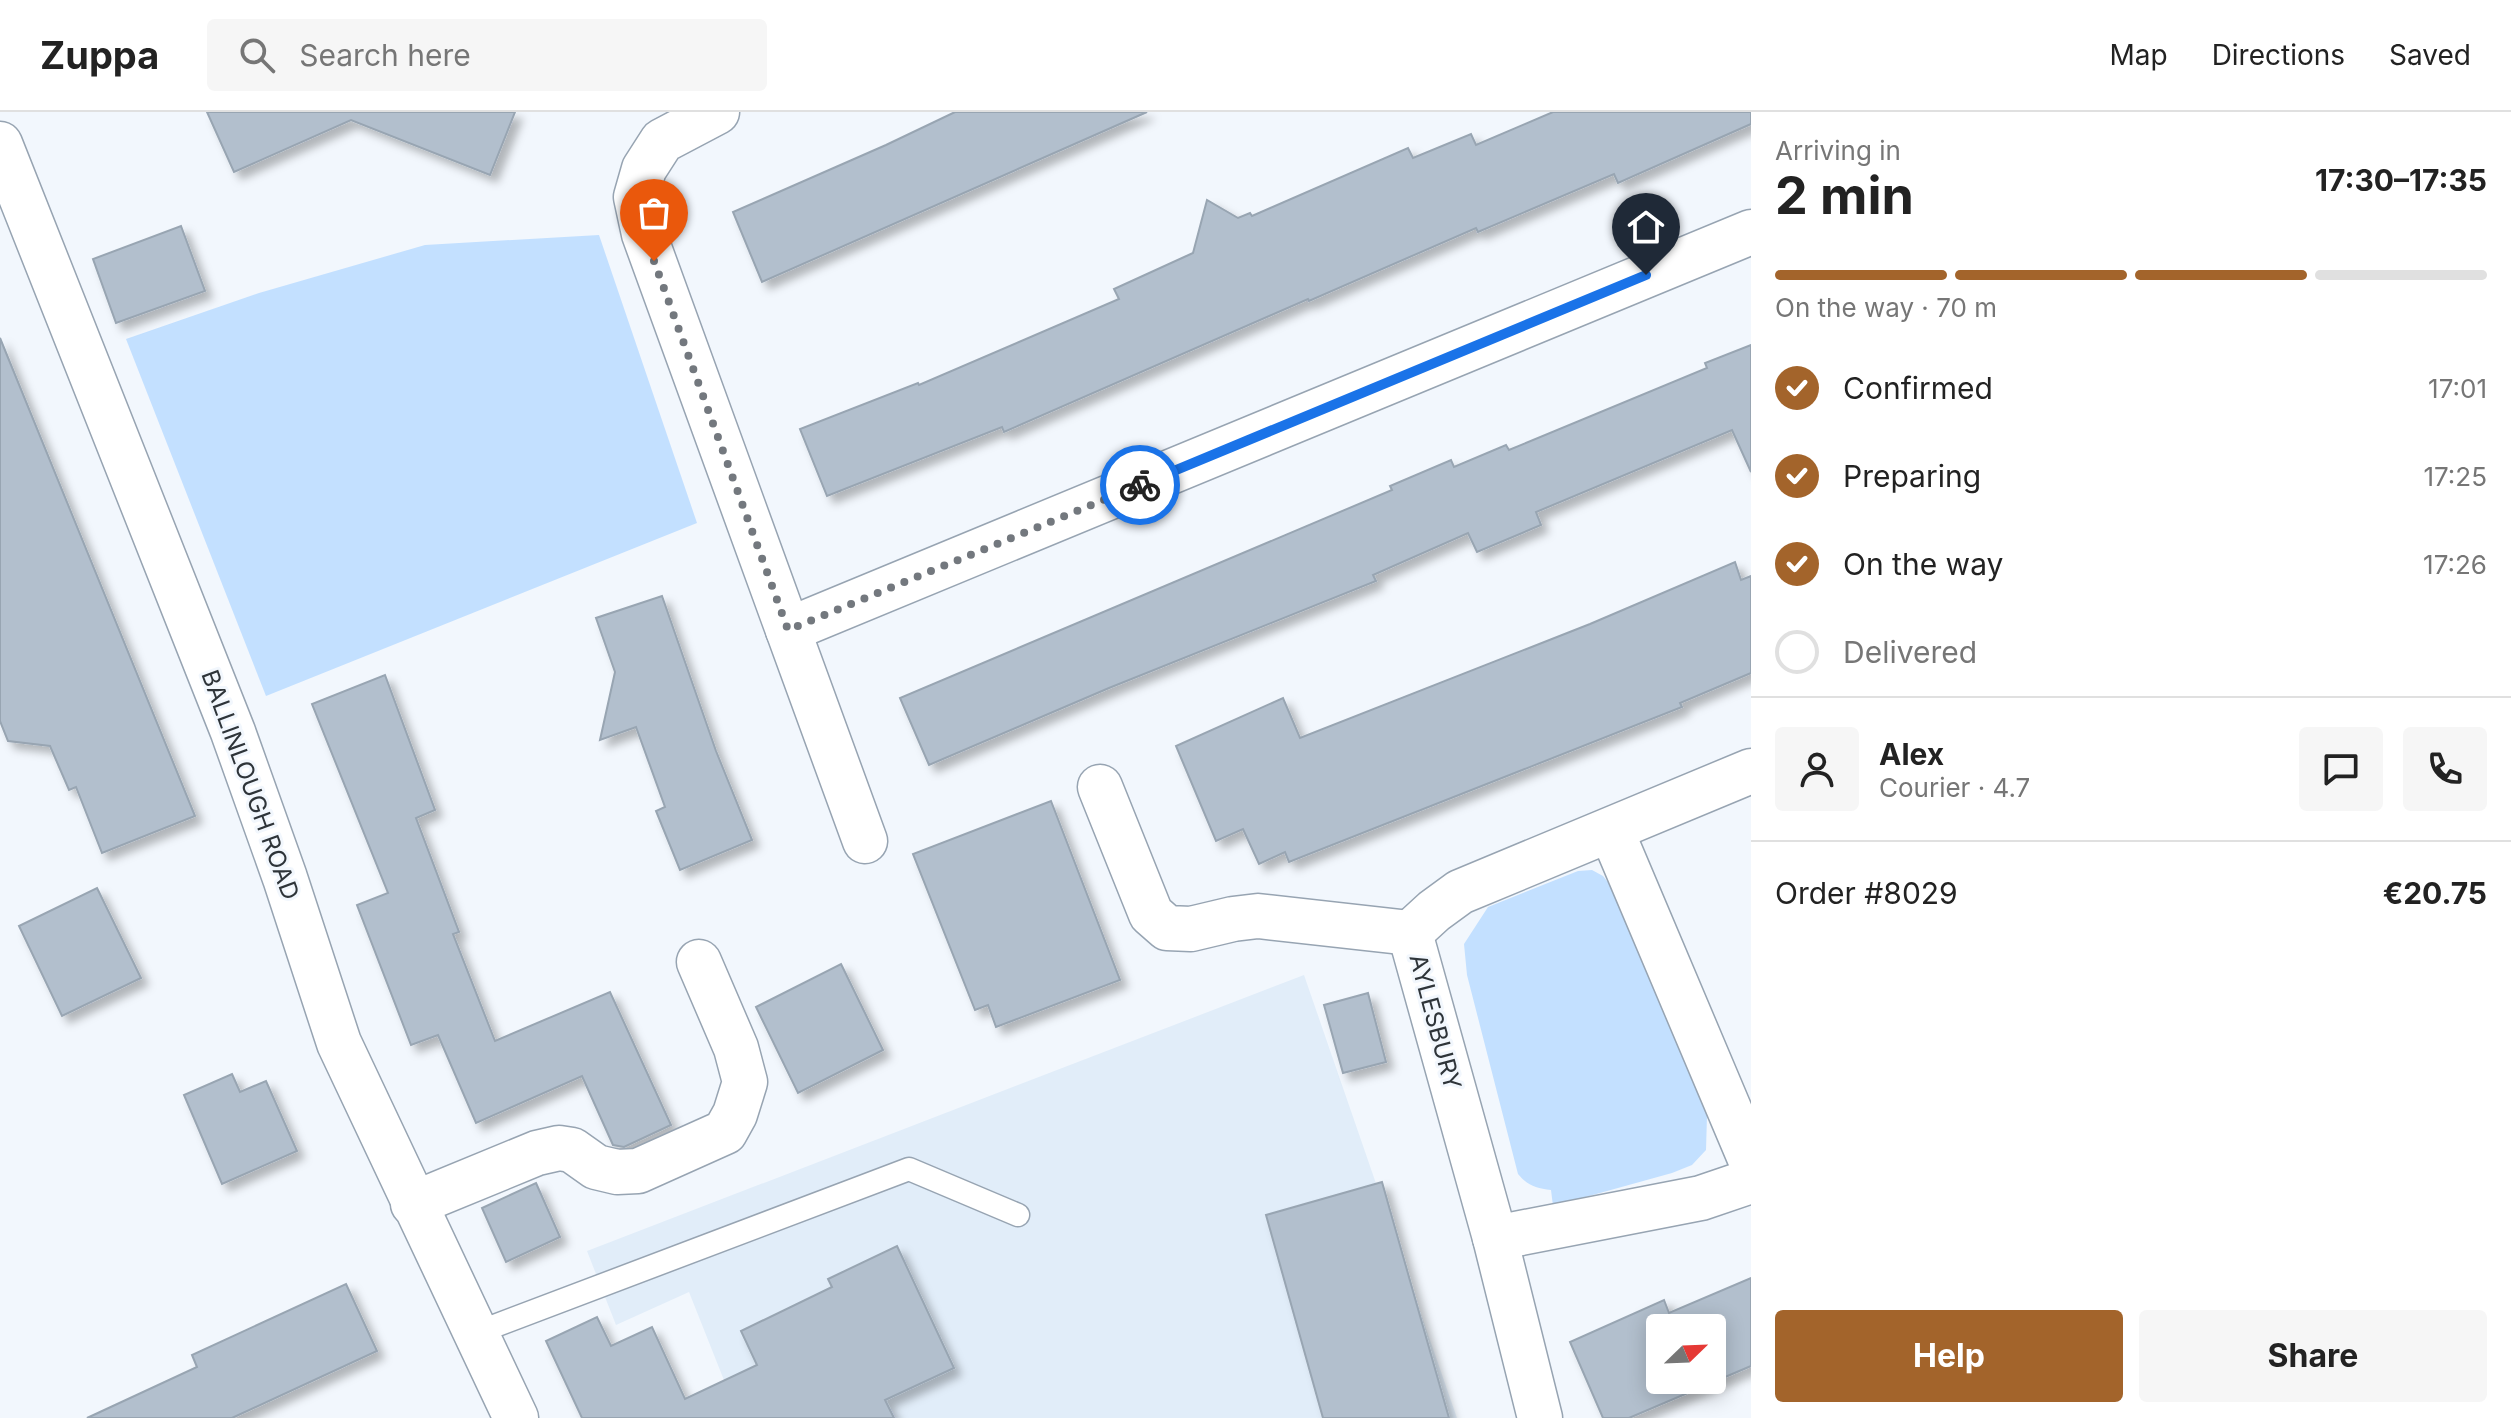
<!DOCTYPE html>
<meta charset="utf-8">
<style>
:root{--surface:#fff;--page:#f6f6f6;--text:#222;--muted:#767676;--line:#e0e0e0;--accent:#a3642b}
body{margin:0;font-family:Inter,sans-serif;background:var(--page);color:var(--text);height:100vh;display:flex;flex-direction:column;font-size:30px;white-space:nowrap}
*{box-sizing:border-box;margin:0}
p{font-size:26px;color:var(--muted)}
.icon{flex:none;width:44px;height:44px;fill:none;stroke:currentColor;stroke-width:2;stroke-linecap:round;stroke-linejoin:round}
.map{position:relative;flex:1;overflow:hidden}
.panel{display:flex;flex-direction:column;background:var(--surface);width:760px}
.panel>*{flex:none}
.needle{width:52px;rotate:67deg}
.fabs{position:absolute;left:1646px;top:1202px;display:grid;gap:16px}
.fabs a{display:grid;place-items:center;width:80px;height:80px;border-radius:8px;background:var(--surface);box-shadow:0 4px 20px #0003;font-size:40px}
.pin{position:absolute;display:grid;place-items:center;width:68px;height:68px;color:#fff;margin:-82px -34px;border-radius:50% 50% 50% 0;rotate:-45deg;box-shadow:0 0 8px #0007}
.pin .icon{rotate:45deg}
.courier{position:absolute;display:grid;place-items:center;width:80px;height:80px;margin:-40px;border:6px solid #1a73e8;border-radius:50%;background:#fff;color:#222;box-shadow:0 2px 10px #0007}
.headline em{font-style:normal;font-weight:700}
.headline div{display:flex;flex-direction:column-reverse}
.headline{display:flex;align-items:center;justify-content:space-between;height:136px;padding:0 24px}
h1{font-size:52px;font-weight:700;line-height:60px}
.bar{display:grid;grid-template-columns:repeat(4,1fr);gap:12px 8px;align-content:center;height:96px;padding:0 24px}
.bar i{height:10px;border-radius:6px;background:var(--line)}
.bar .on{background:var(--accent)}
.bar p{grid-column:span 4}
.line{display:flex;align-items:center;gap:20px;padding:0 24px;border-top:2px solid var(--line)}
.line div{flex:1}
.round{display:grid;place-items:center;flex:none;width:84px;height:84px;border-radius:8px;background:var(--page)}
ol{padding:0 24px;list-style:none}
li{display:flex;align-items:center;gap:24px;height:88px}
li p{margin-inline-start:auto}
li .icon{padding:8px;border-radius:50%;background:var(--accent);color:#fff;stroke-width:4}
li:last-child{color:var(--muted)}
li i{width:44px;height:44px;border:4px solid var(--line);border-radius:50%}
.button{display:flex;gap:16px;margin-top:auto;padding:16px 24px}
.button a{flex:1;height:92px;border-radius:8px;background:var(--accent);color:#fff;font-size:32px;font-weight:700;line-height:92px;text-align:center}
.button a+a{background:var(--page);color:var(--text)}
header{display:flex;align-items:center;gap:48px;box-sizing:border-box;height:112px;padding:0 40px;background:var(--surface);border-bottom:2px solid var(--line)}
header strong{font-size:38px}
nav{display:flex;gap:44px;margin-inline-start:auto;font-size:28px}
.search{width:560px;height:72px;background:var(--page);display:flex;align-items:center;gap:20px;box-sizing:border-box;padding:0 28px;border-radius:8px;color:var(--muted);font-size:30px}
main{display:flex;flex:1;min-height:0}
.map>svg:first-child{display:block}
.built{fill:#e1edf9}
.green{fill:#c3e0ff}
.building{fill:#b2bfcd;stroke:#98a5b2;stroke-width:2;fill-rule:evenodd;filter:url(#shadow)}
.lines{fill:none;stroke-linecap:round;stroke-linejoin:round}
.service-casing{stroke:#97a4b2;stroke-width:25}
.minor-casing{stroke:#97a4b2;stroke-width:47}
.tertiary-casing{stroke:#97a4b2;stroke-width:47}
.service{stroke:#fff;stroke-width:22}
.minor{stroke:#fff;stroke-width:44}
.tertiary{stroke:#fff;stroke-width:44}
.done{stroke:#73787e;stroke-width:8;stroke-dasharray:0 14.4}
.route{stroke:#1a73e8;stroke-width:10}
.labels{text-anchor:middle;stroke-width:6;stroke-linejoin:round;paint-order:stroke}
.street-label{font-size:24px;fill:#2e3439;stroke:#f2f7fd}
</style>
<header>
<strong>Zuppa</strong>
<div class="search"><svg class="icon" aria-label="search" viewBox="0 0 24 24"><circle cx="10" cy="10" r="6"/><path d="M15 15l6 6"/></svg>Search here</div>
<nav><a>Map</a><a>Directions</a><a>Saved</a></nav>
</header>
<main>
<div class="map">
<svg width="1751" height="1306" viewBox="0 0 1751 1306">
<defs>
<filter id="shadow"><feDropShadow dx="7" dy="7" stdDeviation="4" flood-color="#0004"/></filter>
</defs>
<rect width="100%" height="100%" fill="#f2f7fd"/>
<path class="built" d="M1304 863 1457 1306H739L689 1180 616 1213 587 1139Z"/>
<g class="green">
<path d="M599 123 697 411 266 584 126 227 259 181 425 133Z"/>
<path d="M1592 758 1603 764 1611 774 1707 1004 1706 1038 1692 1053 1672 1061 1553 1094 1551 1078C1536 1076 1528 1074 1518 1062L1467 863 1464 832 1488 795 1578 759Z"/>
</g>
<g class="building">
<path d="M207 0H515L490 63 351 8 234 60Z"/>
<path d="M955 0H1147L762 170 733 100 886 33Z"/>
<path d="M1553 0H1751V12L1618 71 1614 62 1478 120 1476 116 1309 189 1308 187 1004 320 1002 315 827 384 800 317 918 271 919 273 1119 187 1114 177 1193 141 1207 88 1238 106 1250 101 1252 104 1408 36 1413 46 1471 22 1476 33Z"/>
<path d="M181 114 205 179 116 211 93 147Z"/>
<path d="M0 226 195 704 102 741 76 675 69 678 50 634 8 629 0 609Z"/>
<path d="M1751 233V360L1732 318 1536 400 1541 413 1477 440 1468 421 1373 463 1376 469 1109 576 929 653 900 586 1392 378 1390 374 1451 348 1454 355 1506 333 1509 338 1707 256 1705 251Z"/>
<path d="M1735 450 1741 468 1751 464V561L1680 591 1682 595 1289 750 1285 740 1259 752 1243 717 1216 729 1176 634 1283 586 1300 626 1590 512Z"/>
<path d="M662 484 716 639 752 728 680 758 656 699 665 695 636 615 600 628 615 560 596 506Z"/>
<path d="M385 563 435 698 416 706 459 820 453 822 495 929 610 880 671 1013 624 1035 613 1033 582 964 476 1011 438 923 411 933 357 793 388 781 312 592Z"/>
<path d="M1051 689 1120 868 996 915 988 893 975 898 913 742Z"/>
<path d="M97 776 141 866 62 904 19 814Z"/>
<path d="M841 852 883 938 798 981 756 895Z"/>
<path d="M1368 881 1386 950 1343 961 1324 893Z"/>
<path d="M232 962 240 980 266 969 297 1039 222 1072 184 983Z"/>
<path d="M1382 1070 1449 1306H1323L1266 1103Z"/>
<path d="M536 1071 560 1125 506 1150 482 1096Z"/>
<path d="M897 1134 954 1256 885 1288 894 1306H582L546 1229 597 1205 611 1234 652 1215 685 1287 757 1253 741 1219 832 1175 828 1167Z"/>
<path d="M1751 1166V1254L1629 1306H1603L1570 1230 1664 1188 1669 1201ZM1660 1216H1712V1268H1660Z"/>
<path d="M346 1172 377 1239 232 1306H87L197 1255 192 1243Z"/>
</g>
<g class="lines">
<g class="service-casing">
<path id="service" d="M476 1221 909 1057 1018 1103"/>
</g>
<g class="minor-casing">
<g id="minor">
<path d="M717 0 662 29 644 57 636 85 644 122 788 518 1751 120"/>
<path d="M788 518 865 729"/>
<path d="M1100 675 1151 802 1167 816 1191 817 1233 807 1258 804 1410 821"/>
<path d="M1611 718 1751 1049"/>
<path d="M1410 821 1495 1126 1540 1306"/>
<path d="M1410 821 1434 799 1460 780 1751 659"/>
<path d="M413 1092 537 1041 559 1036 572 1038 596 1055 617 1060 638 1059 725 1020 735 1002 745 970 736 936 699 850"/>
<path d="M1495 1126 1701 1086 1751 1069"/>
</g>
</g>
<g class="tertiary-casing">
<path id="tertiary" d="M0 32 233 620 285 766 339 931 516 1306"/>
</g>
<use href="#service" class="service"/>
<use href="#minor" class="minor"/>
<use href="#tertiary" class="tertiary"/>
</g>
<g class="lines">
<path class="done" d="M654 149 788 518 1140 373"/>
<path class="route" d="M1140 373 1646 163"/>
</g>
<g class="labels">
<g class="street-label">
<text transform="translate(250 673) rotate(70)" y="8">BALLINLOUGH ROAD</text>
<text transform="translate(1435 910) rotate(75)" y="8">AYLESBURY</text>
</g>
</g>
</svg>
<div class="fabs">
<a><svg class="needle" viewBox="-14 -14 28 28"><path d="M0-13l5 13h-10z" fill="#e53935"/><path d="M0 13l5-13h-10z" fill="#767676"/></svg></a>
</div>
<div class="pin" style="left:654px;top:149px;background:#ea580c"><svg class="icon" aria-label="bag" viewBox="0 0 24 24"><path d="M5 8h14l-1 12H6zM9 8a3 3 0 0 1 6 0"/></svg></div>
<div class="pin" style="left:1646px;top:163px;background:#1f2937"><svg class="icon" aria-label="home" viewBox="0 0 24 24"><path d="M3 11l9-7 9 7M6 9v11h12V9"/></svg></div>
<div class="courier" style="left:1140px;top:373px"><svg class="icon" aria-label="bike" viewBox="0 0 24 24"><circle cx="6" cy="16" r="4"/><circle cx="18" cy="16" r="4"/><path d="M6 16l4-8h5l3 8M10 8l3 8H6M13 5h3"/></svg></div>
</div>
<section class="panel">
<div class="headline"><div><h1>2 min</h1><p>Arriving in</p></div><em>17:30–17:35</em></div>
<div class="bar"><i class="on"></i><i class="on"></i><i class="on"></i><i></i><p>On the way · 70 m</p></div>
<ol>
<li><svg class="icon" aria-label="check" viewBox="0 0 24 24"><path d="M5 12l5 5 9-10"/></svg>Confirmed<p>17:01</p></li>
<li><svg class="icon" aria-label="check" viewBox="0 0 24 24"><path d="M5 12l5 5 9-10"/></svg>Preparing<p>17:25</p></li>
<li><svg class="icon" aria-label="check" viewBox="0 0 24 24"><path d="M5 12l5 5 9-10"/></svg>On the way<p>17:26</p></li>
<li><i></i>Delivered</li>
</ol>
<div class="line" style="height:144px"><a class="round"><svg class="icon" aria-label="person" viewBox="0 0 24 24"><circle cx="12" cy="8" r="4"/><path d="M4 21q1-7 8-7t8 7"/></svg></a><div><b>Alex</b><p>Courier · 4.7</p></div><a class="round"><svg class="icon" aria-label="chat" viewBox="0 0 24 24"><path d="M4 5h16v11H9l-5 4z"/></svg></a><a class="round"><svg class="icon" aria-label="phone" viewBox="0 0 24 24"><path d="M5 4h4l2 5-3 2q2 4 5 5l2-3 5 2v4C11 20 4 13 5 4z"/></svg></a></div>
<div class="line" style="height:104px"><div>Order #8029</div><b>€20.75</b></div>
<div class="button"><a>Help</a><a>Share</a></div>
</section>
</main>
